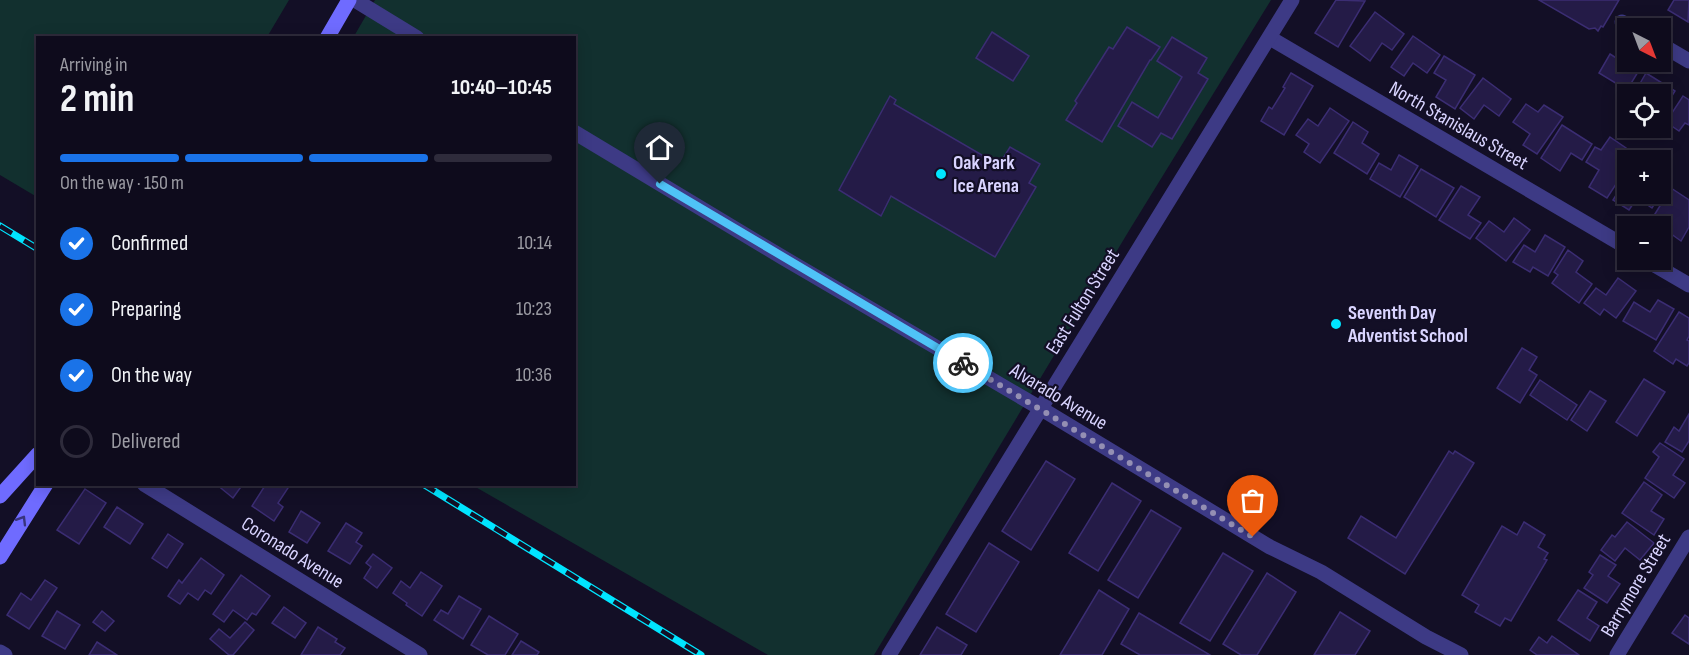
<!DOCTYPE html>
<meta charset="utf-8">
<style>
:root{--surface:#0e0b1c;--page:#171425;--text:#f1f3f6;--muted:#9b9ba3;--line:#2e2b3b;--accent:#1a73e8}
body{margin:0;font-family:"Sofia Sans Condensed",sans-serif;background:var(--page);color:var(--text);height:100vh;display:flex;flex-direction:column;font-size:22px;white-space:nowrap}
*{box-sizing:border-box;margin:0}
p{font-size:20px;color:var(--muted)}
.icon{flex:none;width:33px;height:33px;fill:none;stroke:currentColor;stroke-width:2;stroke-linecap:round;stroke-linejoin:round}
.map{position:relative;flex:1;overflow:hidden}
.panel{position:absolute;left:36px;top:36px;width:540px;height:450px;display:flex;flex-direction:column;background:var(--surface);border-radius:0px;box-shadow:0 3px 15px #0003,0 0 0 2px var(--line)}
.panel>*{flex:none}
.needle{width:39px;rotate:138deg}
.buttons{position:absolute;left:1617px;top:18px;display:grid;gap:12px}
.buttons a{display:grid;place-items:center;width:54px;height:54px;border-radius:0px;background:var(--surface);box-shadow:0 3px 15px #0003,0 0 0 2px var(--line);font-size:30px}
.pin{position:absolute;display:grid;place-items:center;width:51px;height:51px;color:#fff;margin:-62px -26px;border-radius:50% 50% 50% 0;rotate:-45deg;box-shadow:0 0 6px #0007}
.pin .icon{rotate:45deg}
.courier{position:absolute;display:grid;place-items:center;width:60px;height:60px;margin:-30px;border:4px solid #4fc3f7;border-radius:50%;background:#fff;color:#222;box-shadow:0 2px 8px #0007}
.head em{font-style:normal;font-weight:700}
.head div{display:flex;flex-direction:column-reverse}
.head{display:flex;align-items:center;justify-content:space-between;height:102px;padding:0 24px}
h1{font-size:39px;font-weight:700;line-height:45px}
.bar{display:grid;grid-template-columns:repeat(4,1fr);gap:9px 6px;align-content:center;height:72px;padding:0 24px}
.bar i{height:8px;border-radius:4px;background:var(--line)}
.bar .current{background:var(--accent)}
.bar p{grid-column:span 4}
ol{padding:0 24px;list-style:none}
li{display:flex;align-items:center;gap:18px;height:66px}
li p{margin-inline-start:auto}
li .icon{padding:6px;border-radius:50%;background:var(--accent);color:#fff;stroke-width:4}
li:last-child{color:var(--muted)}
li i{width:33px;height:33px;border:3px solid var(--line);border-radius:50%}
.map>svg:first-child{display:block}
.green{fill:#12302f}
.building{fill:#241b47;stroke:#3b2d73;stroke-width:1.5}
.lines{fill:none;stroke-linecap:round;stroke-linejoin:round}
.street{stroke:#3d3a85;stroke-width:15}
.secondary{stroke:#6f6bff;stroke-width:15}
.rail-casing{stroke:#00e5ff;stroke-width:7}
.rail{stroke:#130f26;stroke-width:4.5;stroke-dasharray:14;stroke-linecap:butt}
.oneway{stroke:#38347d}
.done{stroke:#948fb3;stroke-width:6;stroke-dasharray:0 10.8}
.route{stroke:#4fc3f7;stroke-width:8}
.poi-dot{fill:#00e5ff;stroke:#130f26;stroke-width:2}
.labels{text-anchor:middle;stroke-width:4.5;stroke-linejoin:round;paint-order:stroke}
.street-label{font-size:20px;fill:#d9d4ff;stroke:#130f26}
.poi-label{font-size:20px;font-weight:bold;fill:#d9d4ff;stroke:#130f26;text-anchor:start}
</style>
<div class="map">
<svg width="1689" height="655" viewBox="0 0 1689 655">
<rect width="100%" height="100%" fill="#130f26"/>
<g class="green">
<path d="M0 0H289L267 37 38 38 37 197 0 175Z"/>
<path d="M375 0H1271L1130 229 874 655H768L472 485 574 484V38H353Z"/>
</g>
<g class="building">
<path d="M1336 0 1365 1 1338 47 1315 33Z"/>
<path d="M1539 0H1619L1603 27 1601 26 1598 31 1595 28 1589 29Z"/>
<path d="M1674 0H1689L1688 22 1668 10Z"/>
<path d="M1375 12 1404 34 1392 50 1382 43 1370 61 1350 46Z"/>
<path d="M1127 27 1160 47 1151 60H1150L1102 142 1066 120 1077 103 1075 101 1109 47 1113 49Z"/>
<path d="M992 32 1029 56 1013 81 976 58Z"/>
<path d="M1413 36 1440 55 1427 73 1413 63 1404 76 1391 67Z"/>
<path d="M1172 37 1207 58 1198 73 1208 79 1172 139 1161 133 1152 147 1118 126 1132 102 1158 118 1182 77 1157 61Z"/>
<path d="M1610 54 1638 72 1627 90 1599 73Z"/>
<path d="M1444 56 1475 75 1455 109 1436 97 1446 80 1434 73Z"/>
<path d="M1291 73 1313 86 1284 135 1261 121 1269 107 1272 109 1285 88 1283 87Z"/>
<path d="M1646 73 1675 91 1660 115V94H1634Z"/>
<path d="M1483 78 1511 99 1499 116 1484 105 1474 119 1460 108Z"/>
<path d="M890 96 896 100 894 104 999 165 1010 147 1040 164 1029 183 1036 187 995 257 891 196 881 216 839 190Z"/>
<path d="M1683 96 1689 100V125L1685 123 1679 131 1666 122Z"/>
<path d="M1526 104 1538 112 1544 105 1563 117 1537 154 1523 145 1530 134 1513 122Z"/>
<path d="M1330 108 1349 121 1320 163 1304 152 1309 144 1296 135 1308 119 1318 126Z"/>
<path d="M1353 122 1368 132 1362 143 1379 154 1367 174 1334 153Z"/>
<path d="M1562 125 1592 144 1582 160 1571 153 1560 171 1541 158Z"/>
<path d="M1610 137 1626 148 1617 163 1626 169 1607 198 1589 187 1599 170 1586 162 1595 147 1601 150Z"/>
<path d="M1399 155 1418 166 1400 197 1370 179 1379 163 1391 170Z"/>
<path d="M1421 169 1454 188 1436 217 1404 197Z"/>
<path d="M1623 184 1626 187 1628 185V194H1660V186L1664 189 1652 208 1637 198 1629 210 1613 200Z"/>
<path d="M1461 186 1480 197 1468 215 1481 223 1470 239 1439 220Z"/>
<path d="M1671 188 1689 200V227L1681 241 1660 226 1650 222Z"/>
<path d="M1514 218 1530 230 1506 261 1476 238 1489 221 1504 232Z"/>
<path d="M1545 235 1565 247 1548 276 1533 267 1530 272 1513 262 1524 245 1535 252Z"/>
<path d="M1568 250 1583 261 1576 272 1592 284 1579 303 1552 283 1558 275 1554 272Z"/>
<path d="M1618 278 1636 291 1616 318 1604 309 1600 315 1584 303 1596 288 1606 295Z"/>
<path d="M1658 300 1674 309 1656 340 1623 321 1634 302 1650 312Z"/>
<path d="M1679 312 1689 318V336L1687 340 1689 341V363L1687 366 1676 359 1673 364 1654 351Z"/>
<path d="M1522 348 1537 357 1529 370 1537 375 1520 403 1497 388Z"/>
<path d="M1644 379 1665 392 1637 436 1616 422Z"/>
<path d="M1540 380 1577 405 1567 420 1530 395Z"/>
<path d="M1590 391 1606 401 1587 431 1571 420Z"/>
<path d="M1689 414V441L1682 452 1665 442 1674 427 1679 431Z"/>
<path d="M1660 443 1684 459 1673 475 1685 483 1674 498 1645 478 1659 457 1653 452Z"/>
<path d="M1449 451 1453 454 1455 451 1474 463 1405 574 1348 538 1361 516 1396 538Z"/>
<path d="M1046 461 1075 479 1031 550 1002 531Z"/>
<path d="M1644 482 1662 495 1651 511 1664 519 1654 535 1622 513Z"/>
<path d="M1112 483 1141 501 1098 571 1069 553Z"/>
<path d="M216 484H243L233 498Z"/>
<path d="M266 484H282L288 488 278 503 283 507 274 521 252 506Z"/>
<path d="M85 489 106 503 79 544 57 530Z"/>
<path d="M117 507 143 524 130 544 104 527Z"/>
<path d="M1151 510 1181 528 1138 598 1108 580Z"/>
<path d="M301 511 320 523 307 543 289 532Z"/>
<path d="M1524 522 1545 535 1538 547 1548 553 1544 559 1547 560 1511 621 1505 618 1500 626 1475 612 1479 605 1462 595 1502 526 1517 535Z"/>
<path d="M1627 522 1654 543 1640 560 1625 548 1615 561 1601 550 1612 535 1615 537Z"/>
<path d="M346 523 362 533 356 542 362 546 350 564 328 551Z"/>
<path d="M168 534 183 544 167 568 152 558Z"/>
<path d="M989 543 1019 562 976 632 946 614Z"/>
<path d="M1223 553 1253 571 1210 641 1180 623Z"/>
<path d="M373 554 392 568 377 588 364 578 371 567 366 563Z"/>
<path d="M1600 555 1616 565 1608 576 1620 584 1607 603 1584 588 1593 575 1589 572Z"/>
<path d="M201 558 224 575 211 594 205 590 198 600 188 593 180 604 168 596 179 580 182 583Z"/>
<path d="M421 572 442 586 422 616 406 605 407 603 393 593 401 581 410 588Z"/>
<path d="M1267 573 1296 592 1257 655H1241L1223 644Z"/>
<path d="M241 575 270 596 256 615 252 613 247 620 233 610 224 622 213 614Z"/>
<path d="M45 580 57 588 29 629 7 615 21 593 31 600Z"/>
<path d="M1099 590 1129 609 1102 655H1060Z"/>
<path d="M1578 590 1597 602 1587 618 1599 626 1590 641 1558 620Z"/>
<path d="M459 596 481 609 463 639 434 620 441 610 448 614Z"/>
<path d="M284 607 306 623 295 638 272 623Z"/>
<path d="M57 611 80 625 65 649 42 636Z"/>
<path d="M102 611 114 621 105 631 93 622Z"/>
<path d="M1340 612 1370 631 1355 655H1314Z"/>
<path d="M1139 613 1210 655H1140L1121 644Z"/>
<path d="M1685 615 1689 618V644L1672 633Z"/>
<path d="M489 616 518 634 505 655H488L471 645Z"/>
<path d="M245 622 254 630 233 655H229L210 639 219 629 230 638Z"/>
<path d="M318 627 337 639 335 642 345 648 340 655H301Z"/>
<path d="M937 627 967 645 961 655H920Z"/>
<path d="M1552 636 1579 655H1537L1530 650 1539 637 1547 643Z"/>
<path d="M521 641 539 652 537 655H512Z"/>
<path d="M97 642 117 655H89Z"/>
</g>
<g class="lines">
<g class="street">
<path d="M355 0 417 38"/>
<path d="M1622 22 1633 28"/>
<path d="M1270 38 1628 248"/>
<path d="M1660 44 1689 61"/>
<path d="M574 132 782 257 1040 408 1270 547 1321 572 1426 637 1461 655"/>
<path d="M1646 260 1689 285"/>
<path d="M144 484 420 655"/>
<path d="M0 652 5 655"/>
<path d="M889 655 1292 0"/>
<path d="M1617 655 1689 537"/>
</g>
<g class="secondary">
<path d="M327 38 349 0"/>
<path d="M0 496 38 454"/>
<path d="M0 557 46 484"/>
</g>
<g class="rail-casing">
<g id="rail">
<path d="M0 226 38 249"/>
<path d="M423 484 701 655"/>
</g>
</g>
<use href="#rail" class="rail"/>
</g>
<defs><path id="oneway-chevron" d="M-2-3.5L2.5 0L-2 3.5" fill="none" stroke-width="1.6" stroke-linecap="round" stroke-linejoin="round" transform="scale(1.5)"/></defs>
<use class="oneway" href="#oneway-chevron" transform="translate(22 520) rotate(-59)"/>
<g class="lines">
<path class="done" d="M963 363 1253 537"/>
<path class="route" d="M660 184 963 363"/>
</g>
<g class="poi-dot">
<circle cx="941" cy="174" r="6"/>
<circle cx="1336" cy="324" r="6"/>
</g>
<g class="labels">
<g class="street-label">
<text transform="translate(1459 125) rotate(30)" y="7">North Stanislaus Street</text>
<text transform="translate(1082 301) rotate(-58)" y="7">East Fulton Street</text>
<text transform="translate(1059 396) rotate(31)" y="7">Alvarado Avenue</text>
<text transform="translate(293 552) rotate(32)" y="7">Coronado Avenue</text>
<text transform="translate(1635 585) rotate(-59)" y="7">Barrymore Street</text>
</g>
<g class="poi-label">
<text x="953" y="169">Oak Park<tspan x="953" dy="23">Ice Arena</tspan></text>
<text x="1348" y="319">Seventh Day<tspan x="1348" dy="23">Adventist School</tspan></text>
</g>
</g>
</svg>
<div class="buttons">
<a><svg class="needle" viewBox="-14 -14 28 28"><path d="M0-13l5 13h-10z" fill="#e53935"/><path d="M0 13l5-13h-10z" fill="#9b9ba3"/></svg></a>
<a><svg class="icon" aria-label="locate" viewBox="0 0 24 24"><circle cx="12" cy="12" r="6"/><path d="M12 2v4M12 18v4M2 12h4M18 12h4"/></svg></a>
<a>+</a>
<a>−</a>
</div>
<div class="pin" style="left:1253px;top:537px;background:#ea580c"><svg class="icon" aria-label="bag" viewBox="0 0 24 24"><path d="M5 8h14l-1 12H6zM9 8a3 3 0 0 1 6 0"/></svg></div>
<div class="pin" style="left:660px;top:184px;background:#1f2937"><svg class="icon" aria-label="home" viewBox="0 0 24 24"><path d="M3 11l9-7 9 7M6 9v11h12V9"/></svg></div>
<div class="courier" style="left:963px;top:363px"><svg class="icon" aria-label="bike" viewBox="0 0 24 24"><circle cx="6" cy="16" r="4"/><circle cx="18" cy="16" r="4"/><path d="M6 16l4-8h5l3 8M10 8l3 8H6M13 5h3"/></svg></div>
<section class="panel">
<div class="head"><div><h1>2 min</h1><p>Arriving in</p></div><em>10:40–10:45</em></div>
<div class="bar"><i class="current"></i><i class="current"></i><i class="current"></i><i></i><p>On the way · 150 m</p></div>
<ol>
<li><svg class="icon" aria-label="check" viewBox="0 0 24 24"><path d="M5 12l5 5 9-10"/></svg>Confirmed<p>10:14</p></li>
<li><svg class="icon" aria-label="check" viewBox="0 0 24 24"><path d="M5 12l5 5 9-10"/></svg>Preparing<p>10:23</p></li>
<li><svg class="icon" aria-label="check" viewBox="0 0 24 24"><path d="M5 12l5 5 9-10"/></svg>On the way<p>10:36</p></li>
<li><i></i>Delivered</li>
</ol>
</section>
</div>
